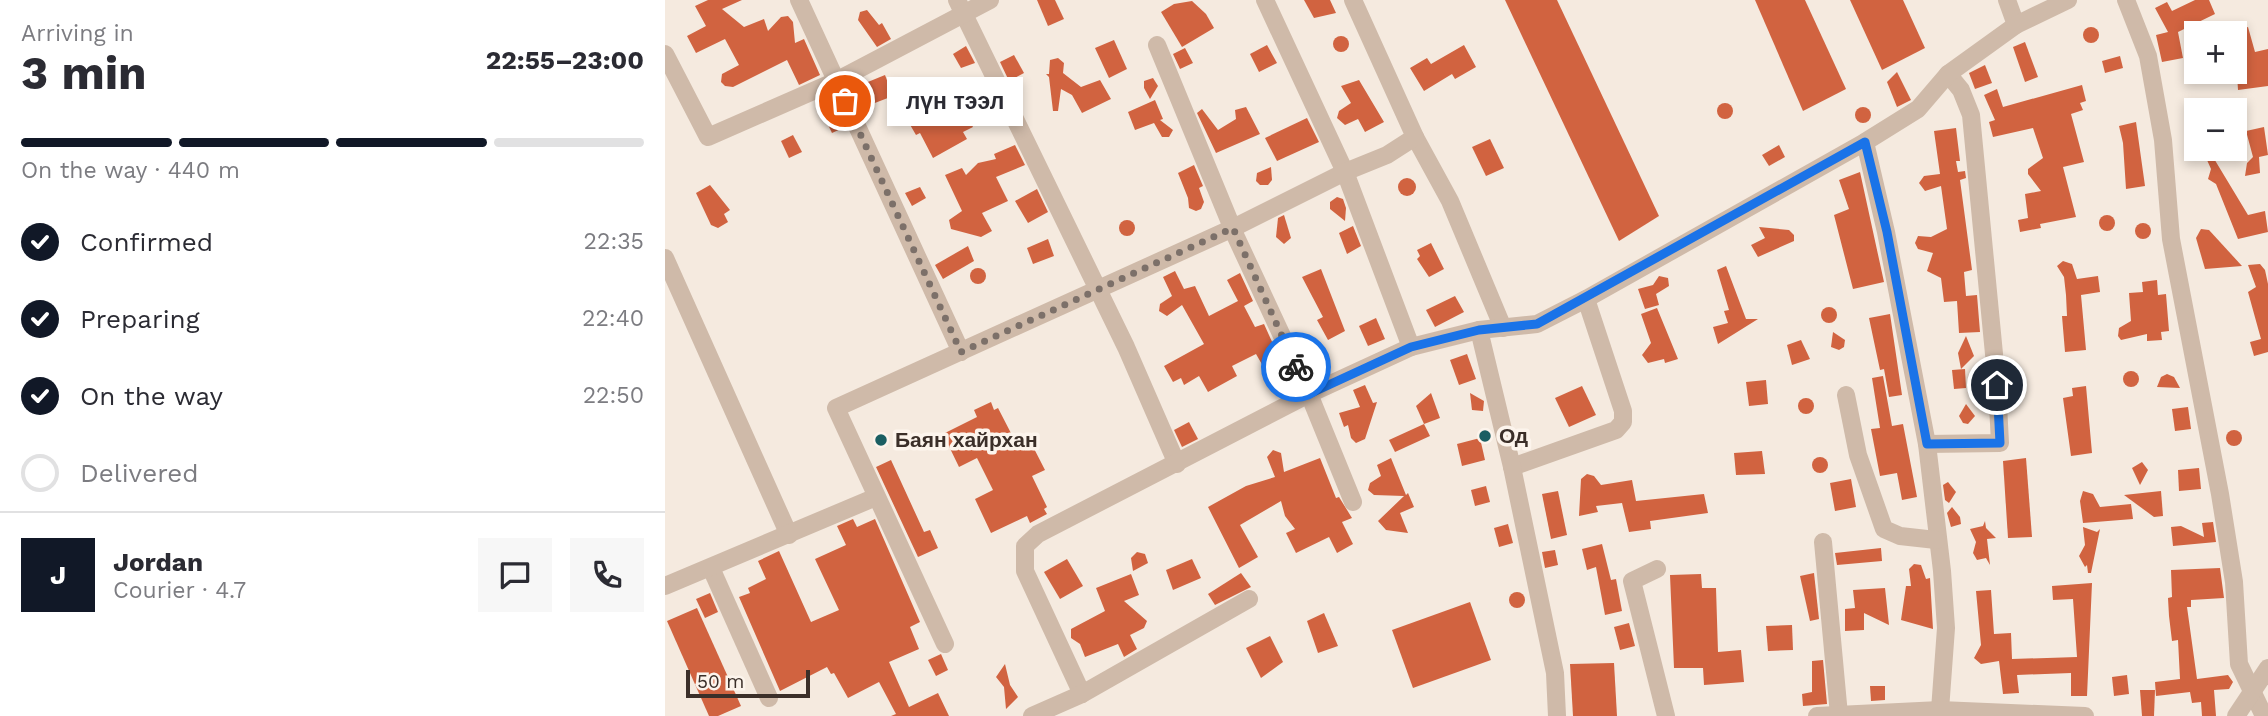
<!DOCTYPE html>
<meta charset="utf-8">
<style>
:root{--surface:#fff;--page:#f7f7f7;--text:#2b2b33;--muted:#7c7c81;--line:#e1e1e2;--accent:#111827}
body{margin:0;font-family:"Work Sans",sans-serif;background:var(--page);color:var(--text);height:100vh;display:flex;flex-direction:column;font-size:26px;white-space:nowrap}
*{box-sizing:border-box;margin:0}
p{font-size:23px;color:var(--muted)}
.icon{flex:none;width:38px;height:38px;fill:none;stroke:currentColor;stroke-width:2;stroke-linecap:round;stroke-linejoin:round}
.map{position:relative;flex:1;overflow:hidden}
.drawer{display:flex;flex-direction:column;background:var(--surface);width:665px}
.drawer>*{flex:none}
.tools{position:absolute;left:1519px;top:21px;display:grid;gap:14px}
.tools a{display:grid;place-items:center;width:63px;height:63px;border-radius:0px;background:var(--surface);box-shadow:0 4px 10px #0003;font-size:35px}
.scale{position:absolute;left:21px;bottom:18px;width:124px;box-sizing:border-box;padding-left:7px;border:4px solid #3b2f29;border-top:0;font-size:19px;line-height:24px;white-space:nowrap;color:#3b2f29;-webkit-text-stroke:5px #fcf4ec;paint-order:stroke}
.pin{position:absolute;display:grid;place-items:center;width:60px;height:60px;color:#fff;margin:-30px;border:4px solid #fff;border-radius:50%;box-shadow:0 2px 7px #0007}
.courier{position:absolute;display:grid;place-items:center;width:70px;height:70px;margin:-35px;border:5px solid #1a73e8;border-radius:50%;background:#fff;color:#222;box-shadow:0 2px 9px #0007}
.bubble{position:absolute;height:49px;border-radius:0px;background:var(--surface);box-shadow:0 4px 10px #0003;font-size:23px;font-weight:700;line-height:49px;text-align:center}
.head em{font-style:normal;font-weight:700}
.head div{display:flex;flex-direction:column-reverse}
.head{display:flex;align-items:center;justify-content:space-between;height:119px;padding:0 21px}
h1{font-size:46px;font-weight:700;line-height:52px}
.bar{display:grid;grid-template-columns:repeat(4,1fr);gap:10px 7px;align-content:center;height:84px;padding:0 21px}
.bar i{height:9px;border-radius:5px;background:var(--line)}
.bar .selected{background:var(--accent)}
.bar p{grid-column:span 4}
.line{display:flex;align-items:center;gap:18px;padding:0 21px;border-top:2px solid var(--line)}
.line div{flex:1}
.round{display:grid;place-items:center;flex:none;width:74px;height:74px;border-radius:0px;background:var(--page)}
ol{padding:0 21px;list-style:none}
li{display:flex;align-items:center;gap:21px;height:77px}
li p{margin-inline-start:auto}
li .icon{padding:7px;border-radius:50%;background:var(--accent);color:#fff;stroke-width:4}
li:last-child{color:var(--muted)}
li i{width:38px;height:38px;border:4px solid var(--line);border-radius:50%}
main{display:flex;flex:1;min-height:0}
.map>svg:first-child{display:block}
.building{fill:#d16340}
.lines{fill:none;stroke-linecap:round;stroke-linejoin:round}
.minor{stroke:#cfbaa9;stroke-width:18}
.done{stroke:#7c7069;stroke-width:7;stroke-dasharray:0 12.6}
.route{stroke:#1a73e8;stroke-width:9}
.poi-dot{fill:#1a5e62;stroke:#fcf4ec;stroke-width:2.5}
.labels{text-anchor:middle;stroke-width:7;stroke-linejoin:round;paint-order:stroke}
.poi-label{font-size:21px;font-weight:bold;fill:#3b2f29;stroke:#fcf4ec;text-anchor:start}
</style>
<main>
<section class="drawer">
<div class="head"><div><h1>3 min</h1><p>Arriving in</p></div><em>22:55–23:00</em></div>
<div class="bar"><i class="selected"></i><i class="selected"></i><i class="selected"></i><i></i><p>On the way · 440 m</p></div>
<ol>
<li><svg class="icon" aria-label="check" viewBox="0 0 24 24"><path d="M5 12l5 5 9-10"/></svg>Confirmed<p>22:35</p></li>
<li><svg class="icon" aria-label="check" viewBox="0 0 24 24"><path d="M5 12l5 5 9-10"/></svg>Preparing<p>22:40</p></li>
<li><svg class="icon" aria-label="check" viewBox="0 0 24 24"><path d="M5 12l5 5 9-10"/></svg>On the way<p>22:50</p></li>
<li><i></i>Delivered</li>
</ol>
<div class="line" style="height:126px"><b class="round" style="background:var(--accent);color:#fff">J</b><div><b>Jordan</b><p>Courier · 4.7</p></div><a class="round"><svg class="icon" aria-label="chat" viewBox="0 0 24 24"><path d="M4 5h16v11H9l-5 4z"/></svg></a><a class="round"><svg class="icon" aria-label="phone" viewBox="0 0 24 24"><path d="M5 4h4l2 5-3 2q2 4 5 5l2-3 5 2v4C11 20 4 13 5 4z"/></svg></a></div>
</section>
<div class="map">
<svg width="1603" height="716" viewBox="0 0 1603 716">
<rect width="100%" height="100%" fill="#f5eadf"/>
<g class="building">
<path d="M43 0H77L57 9 79 27 99 19 103 31 116 17 123 16 128 22 130 43 139 39 155 75 134 85 122 60 68 87 60 86 56 82 57 74 74 65 60 39 31 53 22 36 41 26 30 6Z"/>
<path d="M372 0H390L399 19 383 26Z"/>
<path d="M639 0H665L671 13 649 18Z"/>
<path d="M840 0H892L994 216 954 241Z"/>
<path d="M1090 0H1140L1181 89 1138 111Z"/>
<path d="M1185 0H1238L1260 48 1217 70Z"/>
<path d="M1530 0H1544L1550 14 1513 32 1518 58 1497 62 1491 35 1503 32 1490 8 1502 2 1507 11Z"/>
<path d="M527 1 541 14 549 28 517 47 496 12 509 4Z"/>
<path d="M202 10 214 25 217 23 226 39 212 47 193 20 195 12Z"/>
<circle cx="1426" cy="35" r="8"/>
<path d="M1583 27 1590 52 1603 49V86L1573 90 1570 42 1574 41 1571 30Z"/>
<circle cx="676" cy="44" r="8"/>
<path d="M449 40 462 69 444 78 430 48Z"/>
<path d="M1360 42 1373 77 1360 82 1348 47Z"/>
<path d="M602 45 612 63 594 72 585 54Z"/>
<path d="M799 45 811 67 790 79 787 74 759 91 745 68 762 58 766 64Z"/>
<path d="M301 46 310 63 296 68 288 54Z"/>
<path d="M520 48 528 63 515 69 508 54Z"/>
<path d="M349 55 359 73 344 81 335 62Z"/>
<path d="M1455 56 1458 68 1440 73 1437 61Z"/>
<path d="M393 58 399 63 398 73 416 87 435 80 446 99 417 113 407 95 396 89 393 111H388L384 77 381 74H384L385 60Z"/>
<path d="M1320 65 1327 83 1310 89 1304 73Z"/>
<path d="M1232 72 1246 100 1232 107 1222 82Z"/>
<path d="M220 75 228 96 202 106 193 86Z"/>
<path d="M488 78 493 86 485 99 479 88V81Z"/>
<path d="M694 80 719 122 700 132 693 119 680 125 672 118 674 111 686 103 676 86Z"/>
<path d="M1417 85 1421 101 1415 103 1418 110 1406 114 1419 162 1398 167 1411 217 1375 224 1376 228 1355 232 1353 220 1363 218 1360 194 1376 191 1363 174V169L1378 158 1368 128 1328 137 1324 122 1330 120 1319 95 1332 89 1338 107Z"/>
<path d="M165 96 180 127 167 133 152 102Z"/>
<path d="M293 99 308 127 298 132 302 139 268 158 255 133 251 135 240 116 264 103 269 112Z"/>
<path d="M490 100 498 119 495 120 508 130 504 137H497L489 123 470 130 463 112Z"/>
<circle cx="1060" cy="111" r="8"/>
<path d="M581 107 595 134 551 153 532 113 537 109 553 130 571 119 570 110Z"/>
<circle cx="1198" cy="115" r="8"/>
<path d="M642 118 654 142 612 161 600 138Z"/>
<path d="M1471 122 1480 186 1461 189 1458 143 1454 126Z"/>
<path d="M1599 127 1603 155 1594 157 1595 173 1580 176 1582 163 1588 157 1581 131Z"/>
<path d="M1291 128 1295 161H1291L1293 172 1300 171 1301 178 1295 180 1307 270 1299 272 1301 296 1312 295 1315 332 1294 333 1292 301 1279 302 1276 278 1262 271 1268 253 1253 249 1250 243 1253 236 1266 237 1282 229 1276 186 1260 191 1254 183 1259 176 1275 174 1269 131Z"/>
<path d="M128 135 137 152 124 158 116 141Z"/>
<path d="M825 139 839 168 821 176 807 147Z"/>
<path d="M350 145 360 165 331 177 343 201 317 213 327 231 316 237 286 229 284 220 297 211 280 175 297 168 301 175 313 163 331 159 329 154Z"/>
<path d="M1114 145 1120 157 1104 166 1097 155Z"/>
<path d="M1548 157 1583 215 1600 211 1603 232 1573 239 1551 184 1543 179 1546 169 1542 160Z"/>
<path d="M529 165 538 186 534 188 539 202 536 209 531 211 524 208 523 198 513 173Z"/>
<path d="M606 167 607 180 603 185H595L591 181 592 173Z"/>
<path d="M1195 172 1219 282 1188 289 1169 215 1184 209 1174 180Z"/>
<circle cx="742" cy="187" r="9"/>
<path d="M45 185 65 210 59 214 63 222 53 228 46 225 31 193Z"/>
<path d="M255 187 261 198 247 206 240 193Z"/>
<path d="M372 189 383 212 363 223 350 201Z"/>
<path d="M672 197 678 199 681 208 680 221 665 209V202Z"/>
<path d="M619 215 626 238 619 244 611 237 613 218Z"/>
<circle cx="1442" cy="223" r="8"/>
<circle cx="462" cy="228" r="8"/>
<circle cx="1478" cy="231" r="8"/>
<path d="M688 226 696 246 682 254 674 233Z"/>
<path d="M1094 227 1124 230 1129 235V241L1093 257 1086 245 1100 238Z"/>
<path d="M1536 229 1544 230 1577 266 1540 269 1531 238Z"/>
<path d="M383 239 389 256 368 264 362 248Z"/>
<path d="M766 243 779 269 764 277 752 259 755 256 752 250Z"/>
<path d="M303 246 309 261 278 279 270 265Z"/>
<path d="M1398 261 1407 264 1412 279 1433 276 1435 292 1416 295 1421 350 1400 352 1397 316H1402L1401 295 1399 277 1392 266Z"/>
<path d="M1595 264 1600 270 1603 284V352L1589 356 1585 342 1596 339 1583 292 1591 287 1583 265Z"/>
<path d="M1061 266 1081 319H1093L1053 344 1048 327 1063 323 1059 311 1064 310 1052 270Z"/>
<circle cx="313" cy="276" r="8"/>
<path d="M656 269 680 331 663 340 652 320 658 317 637 277Z"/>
<path d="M510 271 519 289 530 286 544 316 573 301 562 280 575 273 588 301 579 306 590 327 599 324 617 364 602 373 591 354 567 366 572 376 543 392 534 376 519 385 516 378 508 382 499 366 539 344 517 305 502 316 494 311 495 304 507 296 498 277Z"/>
<path d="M994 276 1003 278 1004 286 991 294 994 305 980 309 973 289 988 285Z"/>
<path d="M1492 280 1493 295 1501 294 1504 331 1496 332 1497 340 1482 341V334L1456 340 1453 336 1454 328 1466 321 1464 293 1478 292 1477 282Z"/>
<path d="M790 296 799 312 770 327 761 310Z"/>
<circle cx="1164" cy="315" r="8"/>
<path d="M992 308 1013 359 1000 363 999 359 983 363 977 355 986 343 976 314Z"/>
<path d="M1225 314 1237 395 1224 397 1219 369 1215 370 1204 318Z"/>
<path d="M711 318 720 339 703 346 694 326Z"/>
<path d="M1168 332 1180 340 1179 347 1174 350 1166 347Z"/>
<path d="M1301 336 1309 356 1296 369 1293 353Z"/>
<path d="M1136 340 1145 359 1127 365 1122 345Z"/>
<path d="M802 354 811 379 794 385 785 360Z"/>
<path d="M1300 369 1301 388 1289 389 1287 370Z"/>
<circle cx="1466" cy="379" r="8"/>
<path d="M1502 374 1509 377 1515 388 1492 387 1496 377Z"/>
<path d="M1218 376 1227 426 1238 424 1252 497 1237 500 1232 473 1215 476 1206 429 1215 428 1207 378Z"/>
<path d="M1101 380 1103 404 1084 406 1081 382Z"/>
<path d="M700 385 708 403 712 402 700 439 691 443 686 438 683 425 679 427 674 413 695 407 688 390Z"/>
<path d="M917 386 931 415 904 427 890 398Z"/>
<path d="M1421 386 1427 453 1406 456 1398 398 1408 396 1407 388Z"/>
<path d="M766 393 775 418 759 424 751 406Z"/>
<path d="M805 393 819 401 818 411 807 410Z"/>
<circle cx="1141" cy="406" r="8"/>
<path d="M326 402 329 410 333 408 349 439 361 433 380 470 367 476 382 507 379 509 382 514 365 523 362 516 326 533 310 499 328 490 312 458 294 467 278 434 312 417 309 410Z"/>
<path d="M1301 404 1310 416 1303 424 1298 423 1294 416Z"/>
<path d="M1523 407 1526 429 1510 431 1507 409Z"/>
<path d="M524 422 533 439 517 447 509 430Z"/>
<path d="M759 424 765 436 730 452 724 440Z"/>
<circle cx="1569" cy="438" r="8"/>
<path d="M815 438 820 460 797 466 792 444Z"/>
<path d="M608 450 616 453 619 472 655 458 671 498 674 497 687 518 677 522 688 544 672 553 664 537 631 553 621 533 630 529 620 516 616 501 575 525 593 557 574 568 543 507 581 486 610 477 602 457Z"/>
<path d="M1097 451 1100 474 1071 475 1069 453Z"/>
<circle cx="1155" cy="465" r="8"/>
<path d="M726 458 741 495 743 493 749 507 735 513 743 533 721 530 713 521 739 496 709 495 703 490 705 483 716 476 712 465Z"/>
<path d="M1361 458 1367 537 1343 538 1338 461Z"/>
<path d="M226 460 259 532 265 530 273 548 253 557 211 467Z"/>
<path d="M1477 462 1483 470 1475 485 1467 468Z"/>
<path d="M1534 468 1536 489 1514 491 1513 470Z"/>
<path d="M922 474 929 476 936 485 967 480 971 501 1039 494 1043 513 985 521 986 529 964 532 957 503 931 506 933 512 914 516 916 479Z"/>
<path d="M1186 479 1191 507 1170 511 1165 483Z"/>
<path d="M1283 482 1291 492 1284 503 1280 500 1278 485Z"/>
<path d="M821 486 825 502 810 506 806 490Z"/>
<path d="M893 491 902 535 886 539 877 494Z"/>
<path d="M1418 491 1428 494 1435 507 1466 504 1468 519 1418 523 1415 501Z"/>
<path d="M1496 491 1498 516 1489 517 1459 495Z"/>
<path d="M1287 507 1295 517 1296 524 1286 527 1282 513Z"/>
<path d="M188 519 192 527 210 519 255 622 245 627 254 649 224 662 244 707 273 693 284 716H226L231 714 214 682 183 698 169 673 166 674 162 667 115 691 74 597 85 593 83 588 101 579 93 561 114 551 146 622 174 610 150 559 181 545 172 526Z"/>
<path d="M1320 521 1321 528 1331 538 1322 539 1325 565 1321 558 1312 560 1308 553 1311 542 1305 529 1318 526Z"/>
<path d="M1548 522 1551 542 1508 546 1506 527 1516 526 1539 537 1537 523Z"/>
<path d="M843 524 848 543 834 547 829 528Z"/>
<path d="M1418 527 1432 532 1435 529 1426 573H1423L1422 565 1420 567 1414 556 1420 545Z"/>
<path d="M937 544 946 580 951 579 957 611 940 615 931 567 922 570 917 549Z"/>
<path d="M1216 548 1217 561 1172 565 1170 553Z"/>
<path d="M890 550 893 565 880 568 877 552Z"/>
<path d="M472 552 480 554 483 563 468 571 466 558Z"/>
<path d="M402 559 418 586 395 599 379 572Z"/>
<path d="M527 559 536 578 508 590 501 570Z"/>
<path d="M1249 564 1256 565 1261 579 1265 578 1268 629 1236 620 1241 586H1246L1244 569Z"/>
<path d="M1555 568 1559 598 1526 600V607H1522L1532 679 1563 675 1568 682 1564 689 1549 690 1551 716H1537L1536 702 1527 703 1525 692 1491 696 1490 682 1515 679 1513 640 1507 641 1504 616 1503 598 1507 597 1506 570Z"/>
<path d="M576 573 586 587 550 605 543 594Z"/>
<path d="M1149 573 1154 619 1145 621 1135 576Z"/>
<path d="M466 574 474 595 459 601 482 621 479 628 465 635 472 649 459 657 453 644 420 657 415 644 406 638V629L440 611 431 588Z"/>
<path d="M1036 574 1037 588H1051L1053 652 1076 650 1079 682 1039 685 1038 668H1009L1005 575Z"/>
<path d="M1427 583 1422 696H1406V673L1352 675 1354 693 1338 694 1334 661 1316 664 1309 658 1316 645 1311 591 1326 590 1329 634 1346 633 1347 659 1412 657 1408 599 1388 600 1387 586Z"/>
<path d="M1220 588 1224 625 1199 613V630L1180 631V609L1190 608 1188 590Z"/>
<circle cx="852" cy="600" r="8"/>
<path d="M45 593 53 612 40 618 31 599Z"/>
<path d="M805 602 826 660 748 688 727 630Z"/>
<path d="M32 608 76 706 53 716H44L2 621Z"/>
<path d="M659 613 673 646 653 653 642 621Z"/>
<path d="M964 623 970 646 955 650 949 627Z"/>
<path d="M1127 625 1128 650 1103 651 1101 626Z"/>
<path d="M605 636 618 662 596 678 581 648Z"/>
<path d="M276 654 283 670 271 676 263 660Z"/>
<path d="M1158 660 1162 704 1138 706 1137 694 1147 692V661Z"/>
<path d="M949 663 952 716H908L905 664Z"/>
<path d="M340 664 345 685 353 697 341 709 339 687 331 677Z"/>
<path d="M1462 675 1464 694 1449 696 1447 677Z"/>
<path d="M1205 686H1220V700L1206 701Z"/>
<path d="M1475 690H1490L1489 716H1477Z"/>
</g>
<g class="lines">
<g class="minor">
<path d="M134 0 296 352"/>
<path d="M292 0 461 347 512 464"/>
<path d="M600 0 680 172 746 347"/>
<path d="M1342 0 1351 25"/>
<path d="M1461 0 1483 56 1498 140 1506 239 1555 494 1569 582 1574 664 1599 716"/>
<path d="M492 45 571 237 644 394 688 502"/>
<path d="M0 54 43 137 171 81 325 0"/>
<path d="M750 137 785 201 838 328"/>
<path d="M1200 142 1221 232 1262 444 1277 571 1281 628 1275 710"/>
<path d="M0 258 124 535"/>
<path d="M1181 395 1193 455 1219 529 1235 536 1271 540"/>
<path d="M1262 444 1335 443 1332 385 1306 115 1296 90 1283 74"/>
<path d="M847 467 951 430 958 422V411L921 299"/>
<path d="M1158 542 1174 715"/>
<path d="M46 568 104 698"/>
<path d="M992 569 967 581 1001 716"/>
<path d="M0 586 211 497"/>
<path d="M280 644 171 408 568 228 680 172 722 155 750 137 688 0"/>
<path d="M417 694 360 571V546L373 534 644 394 746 347 814 330"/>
<path d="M367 716 417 694 584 599"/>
<path d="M892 716 890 673 847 467 814 330 872 324 921 299 1200 142 1253 109 1283 74 1351 25 1403 0"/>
<path d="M1152 716 1275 710 1420 716"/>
<path d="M1571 716 1603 668"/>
</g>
</g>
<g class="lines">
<path class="done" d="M180 101 296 352 568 228 631 367"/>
<path class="route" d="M631 367 644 394 746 347 814 330 872 324 1200 142 1222 232 1262 444 1335 443 1332 385"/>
</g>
<g class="poi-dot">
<circle cx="820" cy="436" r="7"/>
<circle cx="216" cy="440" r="7"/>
</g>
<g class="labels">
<g class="poi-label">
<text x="834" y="443">Од</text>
<text x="230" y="447">Баян хайрхан</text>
</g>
</g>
</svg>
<div class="tools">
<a>+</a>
<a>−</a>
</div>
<div class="scale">50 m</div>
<div class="pin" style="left:180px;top:101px;background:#ea580c"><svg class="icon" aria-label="bag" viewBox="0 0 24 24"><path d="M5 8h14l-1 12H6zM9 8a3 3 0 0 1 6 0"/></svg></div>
<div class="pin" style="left:1332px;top:385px;background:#1f2937"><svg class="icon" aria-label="home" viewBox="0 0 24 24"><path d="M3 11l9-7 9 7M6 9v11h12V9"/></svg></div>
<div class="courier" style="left:631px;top:367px"><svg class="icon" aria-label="bike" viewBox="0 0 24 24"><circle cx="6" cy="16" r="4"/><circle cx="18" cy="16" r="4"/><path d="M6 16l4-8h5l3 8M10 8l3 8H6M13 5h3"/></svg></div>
<div class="bubble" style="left:222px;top:77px;width:136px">лүн тээл</div>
</div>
</main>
